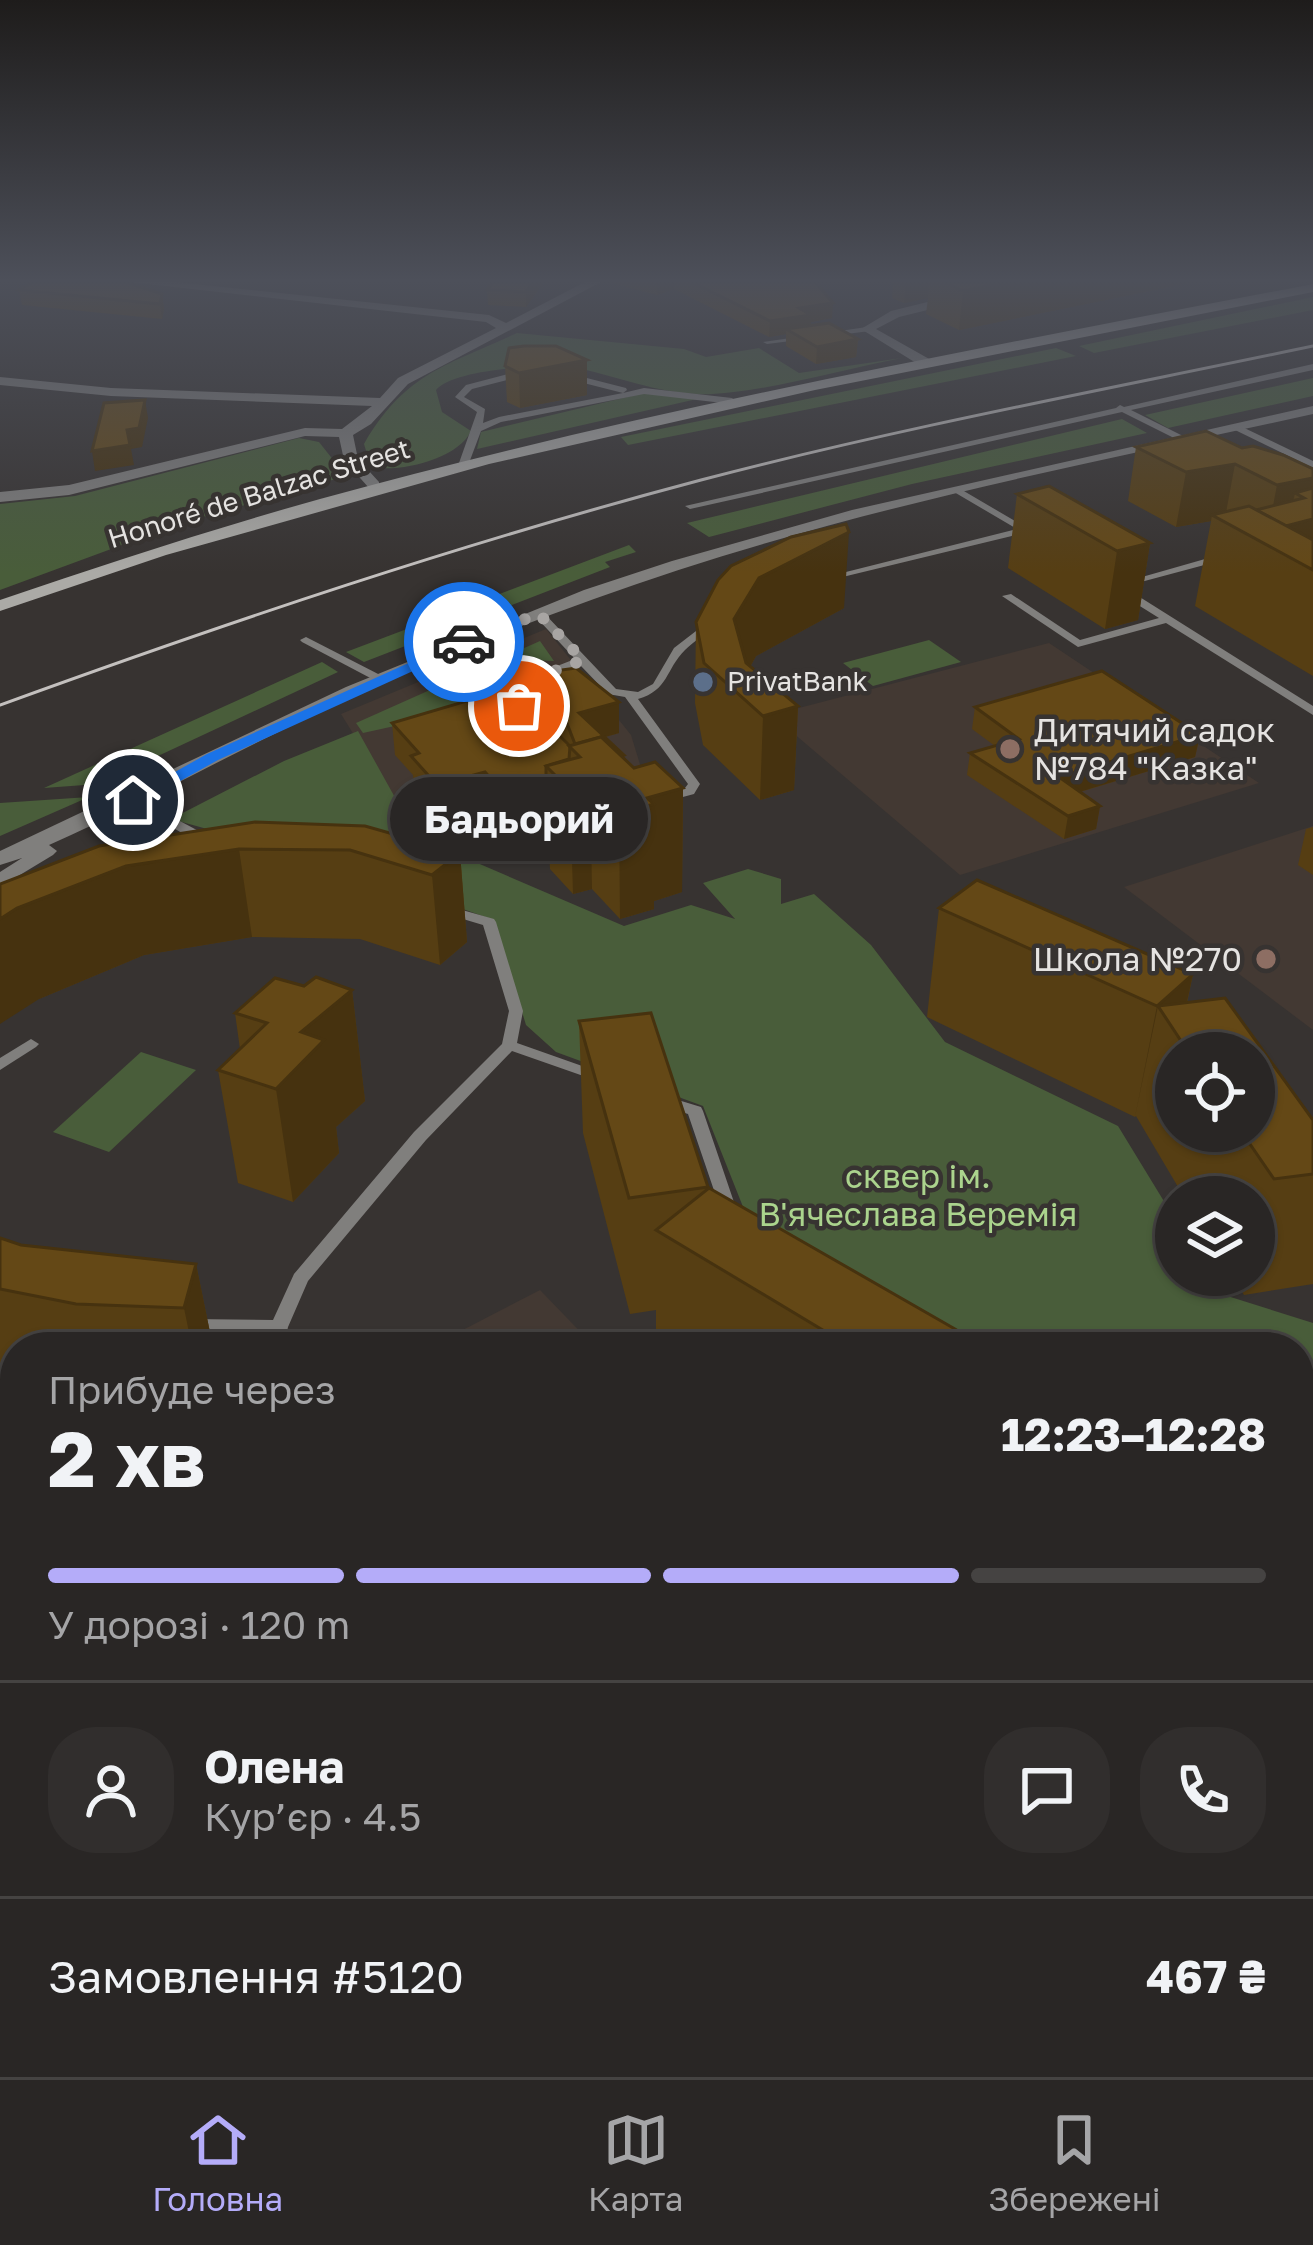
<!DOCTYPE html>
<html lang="uk">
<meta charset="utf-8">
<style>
:root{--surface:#292625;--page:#312e2d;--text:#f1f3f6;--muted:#a5a5a7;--line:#454342;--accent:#b4acf9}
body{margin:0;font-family:"Golos Text",sans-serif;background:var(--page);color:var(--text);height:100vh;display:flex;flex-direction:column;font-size:45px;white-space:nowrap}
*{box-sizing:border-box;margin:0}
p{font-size:39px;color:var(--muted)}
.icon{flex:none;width:66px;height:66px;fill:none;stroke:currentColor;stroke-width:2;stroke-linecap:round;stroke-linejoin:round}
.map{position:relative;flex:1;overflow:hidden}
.drawer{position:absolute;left:0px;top:1332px;width:1314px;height:747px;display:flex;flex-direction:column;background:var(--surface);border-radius:48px 48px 0 0;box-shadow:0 3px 9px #0004,0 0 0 3px var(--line)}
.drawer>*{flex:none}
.controls{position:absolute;left:1155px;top:1032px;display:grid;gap:24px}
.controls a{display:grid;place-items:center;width:120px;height:120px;border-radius:50%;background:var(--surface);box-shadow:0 3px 9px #0004,0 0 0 3px var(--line);font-size:60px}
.pin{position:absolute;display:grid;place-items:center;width:102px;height:102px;color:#fff;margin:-51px;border:6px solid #fff;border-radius:50%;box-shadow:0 3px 12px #0007}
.courier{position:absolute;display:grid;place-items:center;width:120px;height:120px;margin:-60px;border:9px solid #1a73e8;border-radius:50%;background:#fff;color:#222;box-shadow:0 3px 15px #0007}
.bubble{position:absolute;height:84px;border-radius:42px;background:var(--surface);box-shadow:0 3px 9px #0004,0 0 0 3px var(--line);font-size:39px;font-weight:700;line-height:84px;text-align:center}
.headline em{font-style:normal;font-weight:700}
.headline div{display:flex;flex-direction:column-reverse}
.headline{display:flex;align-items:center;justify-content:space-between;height:204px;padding:0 48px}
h1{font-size:78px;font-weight:700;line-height:90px}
.bar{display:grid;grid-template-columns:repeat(4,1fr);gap:18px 12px;align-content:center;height:144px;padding:0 48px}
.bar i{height:15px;border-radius:9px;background:var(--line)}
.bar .current{background:var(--accent)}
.bar p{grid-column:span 4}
.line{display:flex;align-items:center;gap:30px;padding:0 48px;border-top:3px solid var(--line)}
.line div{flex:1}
.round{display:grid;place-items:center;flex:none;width:126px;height:126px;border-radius:48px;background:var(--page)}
.tabs{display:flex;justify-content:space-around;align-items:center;height:168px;border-top:3px solid var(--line);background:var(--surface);font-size:33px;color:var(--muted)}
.tabs a{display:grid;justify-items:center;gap:6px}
.tabs .current{color:var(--accent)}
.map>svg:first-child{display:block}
.built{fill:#433933}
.green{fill:#495d3a}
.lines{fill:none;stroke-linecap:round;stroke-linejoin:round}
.service{fill:#807f7d;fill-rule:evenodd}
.minor{fill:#807f7d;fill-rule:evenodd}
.tertiary{fill:#807f7d;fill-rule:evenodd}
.secondary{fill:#abaaa6;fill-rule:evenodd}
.tram{stroke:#c3c0be;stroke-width:3}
.wall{fill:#563e13;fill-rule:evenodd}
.shaded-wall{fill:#46320f;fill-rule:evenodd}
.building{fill:#644816;stroke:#46320f;stroke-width:3}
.route{fill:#1a73e8}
.done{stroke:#a8a5a3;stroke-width:12;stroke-dasharray:0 21.6}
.service-dot{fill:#5c6f8a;stroke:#373331;stroke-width:4.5}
.education-dot{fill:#8d6e63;stroke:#373331;stroke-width:4.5}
.labels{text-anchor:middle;stroke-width:9;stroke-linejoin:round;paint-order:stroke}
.far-street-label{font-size:27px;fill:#e5e3e1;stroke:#373331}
.far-poi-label{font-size:27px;fill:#e5e3e1;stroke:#373331;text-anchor:start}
.poi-label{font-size:33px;fill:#e5e3e1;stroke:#373331;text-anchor:start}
.park-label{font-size:33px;fill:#abd48d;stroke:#373331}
</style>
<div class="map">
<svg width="1313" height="2077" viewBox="0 0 1313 2077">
<rect width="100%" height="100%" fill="#373331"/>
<g class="built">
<path d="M546 629 631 735 650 797 450 851 417 837 341 714Z"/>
<path d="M1049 643 1259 783 960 875 772 715Z"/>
<path d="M1313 826V1030L1124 887Z"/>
<path d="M540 1290 595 1347H430Z"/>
</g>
<g class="green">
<path d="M1313 297V310L1094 353 1079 346Z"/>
<path d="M517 333 684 349 706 357 759 348 799 373 902 358C840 370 774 390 712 394 668 396 628 380 586 370 556 363 456 367 436 390L442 412 471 431C458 459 400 473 371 467L364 444C405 373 446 366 517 333Z"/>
<path d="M1056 348 1076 356 628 445 621 437Z"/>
<path d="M1313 378V396L1168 428 1145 415Z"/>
<path d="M644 393 697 399 477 449 481 432Z"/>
<path d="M1122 419 1147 433 912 484 709 537 687 523Z"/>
<path d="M299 438 319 442 346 476 179 524 0 590V504L75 496Z"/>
<path d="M629 545 636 552 605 562 610 567 364 662 346 652Z"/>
<path d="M929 640 961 662 873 686 843 663Z"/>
<path d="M540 641 554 661 528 660 478 684 499 703 363 733 356 723Z"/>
<path d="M322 662 338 672 98 784 44 788Z"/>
<path d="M358 731 417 837 624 926 691 905 735 919 703 883 748 869 781 879V904L814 894 871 945 945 1042 1118 1126 1176 1221V1275H1209L1221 1294 1313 1323V1753L1299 1751V1347H879L772 1280 703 1106 556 1052 526 1025 494 920 341 866 171 819 284 761Z"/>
<path d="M89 797 0 836V803Z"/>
<path d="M141 1052 196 1070 109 1152 53 1132Z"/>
<path d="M0 1378 15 1383V1542L0 1580Z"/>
<path d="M1299 1905 1313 1923V2077H987L980 2064H1299Z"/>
<path d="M522 2064H894L900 2077H502Z"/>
</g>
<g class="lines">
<g class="service">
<path d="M867 327 871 329 870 331 767 344 763 342Z"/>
<path d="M1313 364V370L1131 410 1185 437V441L1182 442 1122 412 690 509 685 506 1116 408 1120 405 1124 407Z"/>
<path d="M524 370 528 373 527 375 472 389 464 397 485 409 483 423 499 417 623 393 568 379V375L571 374 626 388 627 390 623 393 644 388 732 398 736 401 732 404 644 394 501 422 481 431 469 463 461 465 459 463 477 412 455 397 466 385Z"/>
<path d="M1236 424 1313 461V468L1233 429 1231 427Z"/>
<path d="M957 487 1032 531 826 581V577L1017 529 954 492 952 490Z"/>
<path d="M1219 555 1223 556V560L1126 586 1121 583Z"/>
<path d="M1119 589H1127L1313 706V715L1166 623 1078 647 1002 596 1011 594 1080 640 1159 618 1119 593Z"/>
<path d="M539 611 543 612 616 689 638 692 653 684 674 648 709 621H717V625C707 633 694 641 685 650 665 670 669 690 638 699L700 784 694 794 668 801 664 800V794L685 788 688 784 625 697 608 694 580 665 517 689 523 701 517 705 513 703 504 688 506 686 575 659 535 616V612Z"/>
<path d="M306 637 384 677 386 679 380 682 376 681 302 642 300 640Z"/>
<path d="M133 796 208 836 210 839 203 843 198 842 129 803V797Z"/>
<path d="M568 819 574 823 573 826 491 846 484 842 486 839Z"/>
<path d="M448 906 494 919 496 922 523 1011 517 1043 602 1073 605 1076 602 1079H592L512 1051 426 1140 308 1281 288 1327 284 1347H266L269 1333 183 1331 180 1326 183 1321 189 1319 273 1320 294 1274 414 1132 502 1044 509 1011 483 925 443 913 441 910Z"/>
<path d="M31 1039 39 1044 36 1047 0 1070V1058Z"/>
<path d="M665 1096 701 1107 703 1111 737 1211 735 1215H723L721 1211 688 1114 659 1105 657 1101Z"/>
<path d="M15 1591V1637L7 1659 0 1662V1617L8 1594Z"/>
<path d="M241 2064H267L273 2077H247Z"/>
<path d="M466 2064H502C494 2077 474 2077 456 2077L460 2068Z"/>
<path d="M935 2064H961L966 2077H940Z"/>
</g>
<g class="minor">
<path d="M130 282H175L489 315 506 323 585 282H601L408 384 371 424 353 435 358 459 379 482V488H369L344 460 339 437 305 436 69 495 0 502V492L69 485 305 428 342 429 372 406 111 396 0 385V377L111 388 380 398 398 378 496 328 486 322Z"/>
<path d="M960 294 964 301 899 317 876 329 931 360V366H921L861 329 891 311Z"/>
</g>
<path class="tertiary" d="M1313 406V414C1072 467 827 514 594 599 483 639 374 685 268 737 195 773 124 812 49 845L57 851 53 855 0 887V872L22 858 0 865V851L346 687 584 590 672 561 852 510Z"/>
<path class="secondary" d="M1313 284V292L815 390 489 464 166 555 0 611V600C106 564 212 529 320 499 647 409 980 348 1313 284Z"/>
<path class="tram" d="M0 705C231 621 463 543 701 480 903 427 1108 389 1313 346"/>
</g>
<g class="wall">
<path d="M493 282H544L526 307 488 305 487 290Z"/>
<path d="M608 282H815L832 318 811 322V326L858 339 856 357 816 364 786 346V334L769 337 674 289 657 295Z"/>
<path d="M893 282H1193L959 330 926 314 928 298 904 303 892 298Z"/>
<path d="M19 290 162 294 164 309 162 319 22 305Z"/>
<path d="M505 366 587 395 520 408 507 402Z"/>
<path d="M1136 447 1242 448 1313 469V676L1195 606 1211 521 1176 527 1128 501Z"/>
<path d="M1017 494 1150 543 1138 620 1105 629 1008 568Z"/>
<path d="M844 608 756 656 750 667 798 706 794 790 760 800 703 745 695 703 696 622Z"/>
<path d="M547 672 619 702V733L605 737 634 768 683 788 682 892 654 901V909L620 919 592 889 573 894 550 869 547 809 522 816 515 809 496 814 487 804 439 817 414 788 413 775 395 755 392 723 562 738 548 703Z"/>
<path d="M975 707 1200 735 1195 757 1080 792 1100 806 1096 829 1064 839 967 775 970 753 995 746 972 729Z"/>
<path d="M255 822 460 853 467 942 440 965 360 939 252 937 144 955 39 999Z"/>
<path d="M1313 827V875L1298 865 1306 829Z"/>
<path d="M977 880 1193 974 1187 1003 1225 998 1313 1120V1284L1244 1295 1232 1275H1254V1197H1184L1136 1116 1135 1117 927 1017 939 908ZM1176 1053H1254V1131H1176Z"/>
<path d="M304 986 352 990 365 1101 336 1127 339 1153 293 1202 238 1183 218 1070 240 1049 235 1013Z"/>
<path d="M579 1021 709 1188 953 1347 656 1346V1310L630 1314 583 1133Z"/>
<path d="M0 1238 21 1245 196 1264 213 1347H15V1383L0 1378Z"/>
<path d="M1313 1704V1923L1299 1905V1711Z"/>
</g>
<g class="shaded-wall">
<path d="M532 282H544L526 307V292Z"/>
<path d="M657 282H674V289L657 295Z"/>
<path d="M906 282H929L928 298 904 303Z"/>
<path d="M1007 282H1193L959 330 963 291Z"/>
<path d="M162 294 164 309 162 319 160 304Z"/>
<path d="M833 303 832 318 811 322 810 331 786 329V334L769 337 770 321 799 308Z"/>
<path d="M858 339 856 357 816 364 817 347Z"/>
<path d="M587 360V395L520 408 519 373Z"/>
<path d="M145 400 148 418 142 447 131 449 134 465 95 471 92 451 127 430Z"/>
<path d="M1235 464 1225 518 1212 515 1211 521 1176 527 1186 472Z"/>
<path d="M1313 478V570L1269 527 1277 485ZM1295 493 1304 498 1288 526Z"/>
<path d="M849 532 844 608 756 656 736 692 734 619 759 578Z"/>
<path d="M1150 543 1138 620 1105 629 1117 551Z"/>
<path d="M619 702V733L580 744 579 713Z"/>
<path d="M798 706 794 790 760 800 763 716Z"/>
<path d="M1200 735 1195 757 1056 799 1059 777Z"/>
<path d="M624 755 625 787 590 784 592 889 573 894 570 790Z"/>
<path d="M485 772 487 804 439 817 437 785Z"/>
<path d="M546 776 547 809 522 816 520 783Z"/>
<path d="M514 777 515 809 496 814 494 782Z"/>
<path d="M683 788 682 892 654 901V909L620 919 619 814 647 798Z"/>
<path d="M1100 806 1096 829 1064 839 1068 816Z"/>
<path d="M239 849 252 937 144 955 39 999 0 1024V919L17 908 126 866Z"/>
<path d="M460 853 467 942 440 965 432 875Z"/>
<path d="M1193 974 1179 1038 1158 1006 1135 1117 1157 1006Z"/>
<path d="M352 990 365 1101 336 1127 339 1153 293 1202 276 1089 301 1032Z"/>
<path d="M196 1264 213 1347H192L184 1308Z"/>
<path d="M955 1329 953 1347H937Z"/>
<path d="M15 2016V2064H141L140 2077H0V2020Z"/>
</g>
<g class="building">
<path d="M33 282H126L162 294 160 304 19 290Z"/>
<path d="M493 282H532L526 292 487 290Z"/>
<path d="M692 282H815L833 303 799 308 811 315 770 321Z"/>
<path d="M944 282H1007L963 291Z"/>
<path d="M829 323 858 339 817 347 786 329Z"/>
<path d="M524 346H556L587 360 519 373 505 366 509 348Z"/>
<path d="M145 400 139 428 127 430 130 445 92 451 104 403Z"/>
<path d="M1206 431 1242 448 1253 446 1283 455 1313 469V478L1277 485 1235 464 1186 472 1136 447Z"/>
<path d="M1049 486 1150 543 1117 551 1017 494Z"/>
<path d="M1313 488V519L1286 526 1256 510 1304 498 1295 493Z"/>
<path d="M1249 506 1313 540V570L1212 515Z"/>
<path d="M846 524 849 532 759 578 734 619 746 663 798 706 763 716 704 663 696 622 718 580 731 566 791 537Z"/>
<path d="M576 668 619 702 579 713 624 755 621 756 601 737 575 744 547 672Z"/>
<path d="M1102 671 1200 735 1059 777 1100 806 1068 816 970 753 1019 739 975 707Z"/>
<path d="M511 688 570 746 569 759 546 766V776L520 783 514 777 494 782 485 772 437 785 411 756 419 753 392 723Z"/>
<path d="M601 737 634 768 655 762 683 788 647 798 654 804 619 814 590 784 570 790 546 766 580 757 569 746Z"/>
<path d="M255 822 365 826 460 853 432 875 350 850 239 849 126 866 17 908 0 919V884L99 846Z"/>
<path d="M977 880 1193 974 1157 1006 939 908Z"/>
<path d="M316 977 352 990 301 1032 324 1040 276 1089 218 1070 267 1023 235 1013 275 978 304 986Z"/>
<path d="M1225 998 1313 1120V1174L1274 1179 1241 1131H1254V1053H1189L1158 1006Z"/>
<path d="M651 1013 708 1187 629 1198 579 1021Z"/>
<path d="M709 1188 955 1329 937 1347H851L656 1230Z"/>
<path d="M0 1238 21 1245 196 1264 184 1308 76 1304 0 1289Z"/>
<path d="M1313 1704V1752L1299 1735V1711Z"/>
<path d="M15 1909V2016L0 2020V1912Z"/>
<path d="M500 2065 508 2077H483Z"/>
</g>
<linearGradient id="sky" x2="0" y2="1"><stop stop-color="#1e1c1b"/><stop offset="0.49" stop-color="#4d505a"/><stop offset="1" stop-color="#4d505a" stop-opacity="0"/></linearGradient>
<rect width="1313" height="573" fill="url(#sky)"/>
<path class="route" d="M464 638 470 645 218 760 139 804 125 800 207 754Z"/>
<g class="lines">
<path class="done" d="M464 642 539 614 583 660 510 688 519 706"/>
</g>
<circle class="service-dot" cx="703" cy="682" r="12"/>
<g class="education-dot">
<circle cx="1010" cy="749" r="12"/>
<circle cx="1266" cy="959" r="12"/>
</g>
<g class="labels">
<g class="far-street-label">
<text transform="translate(259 494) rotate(-17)" y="9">Honoré de Balzac Street</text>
</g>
<g class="far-poi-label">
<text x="727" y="691">PrivatBank</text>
</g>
<g class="poi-label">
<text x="1034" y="742">Дитячий садок<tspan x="1034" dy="38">№784 "Казка"</tspan></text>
<text x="1242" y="971" text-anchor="end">Школа №270</text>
</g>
<g class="park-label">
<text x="918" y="1188">сквер ім.<tspan x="918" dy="38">В'ячеслава Веремія</tspan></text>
</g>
</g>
</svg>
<div class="controls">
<a><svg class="icon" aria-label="locate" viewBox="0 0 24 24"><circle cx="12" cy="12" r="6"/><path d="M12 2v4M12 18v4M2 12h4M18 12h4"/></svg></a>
<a><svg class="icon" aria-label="layers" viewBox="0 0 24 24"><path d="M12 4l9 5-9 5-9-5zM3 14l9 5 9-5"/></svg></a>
</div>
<div class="pin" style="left:519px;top:706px;background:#ea580c"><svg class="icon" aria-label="bag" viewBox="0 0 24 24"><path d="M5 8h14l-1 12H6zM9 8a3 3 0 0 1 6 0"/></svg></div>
<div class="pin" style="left:133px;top:800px;background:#1f2937"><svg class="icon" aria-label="home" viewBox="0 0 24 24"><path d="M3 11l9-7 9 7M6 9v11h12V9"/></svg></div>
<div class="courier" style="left:464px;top:642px"><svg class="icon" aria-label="car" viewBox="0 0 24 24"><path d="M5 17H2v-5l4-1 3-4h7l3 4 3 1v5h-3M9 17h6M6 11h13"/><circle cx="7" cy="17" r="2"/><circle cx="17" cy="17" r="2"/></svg></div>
<div class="bubble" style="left:390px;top:777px;width:258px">Бадьорий</div>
<section class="drawer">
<div class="headline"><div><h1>2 хв</h1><p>Прибуде через</p></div><em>12:23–12:28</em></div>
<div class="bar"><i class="current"></i><i class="current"></i><i class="current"></i><i></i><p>У дорозі · 120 m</p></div>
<div class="line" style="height:216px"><a class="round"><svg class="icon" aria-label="person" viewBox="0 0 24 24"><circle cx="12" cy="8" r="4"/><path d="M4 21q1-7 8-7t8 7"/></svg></a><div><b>Олена</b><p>Кур’єр · 4.5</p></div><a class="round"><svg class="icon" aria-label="chat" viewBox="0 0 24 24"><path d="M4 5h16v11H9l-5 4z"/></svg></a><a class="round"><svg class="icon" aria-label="phone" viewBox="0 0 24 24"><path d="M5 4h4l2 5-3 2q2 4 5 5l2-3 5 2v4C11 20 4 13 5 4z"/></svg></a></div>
<div class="line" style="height:156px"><div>Замовлення #5120</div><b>467 ₴</b></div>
</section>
</div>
<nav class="tabs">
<a class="current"><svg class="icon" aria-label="home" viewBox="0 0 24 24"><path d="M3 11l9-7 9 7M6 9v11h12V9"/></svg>Головна</a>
<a><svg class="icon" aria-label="map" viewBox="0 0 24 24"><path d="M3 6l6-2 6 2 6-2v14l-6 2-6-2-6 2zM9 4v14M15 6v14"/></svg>Карта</a>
<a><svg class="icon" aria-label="saved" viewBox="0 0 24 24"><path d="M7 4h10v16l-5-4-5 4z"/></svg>Збережені</a>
</nav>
